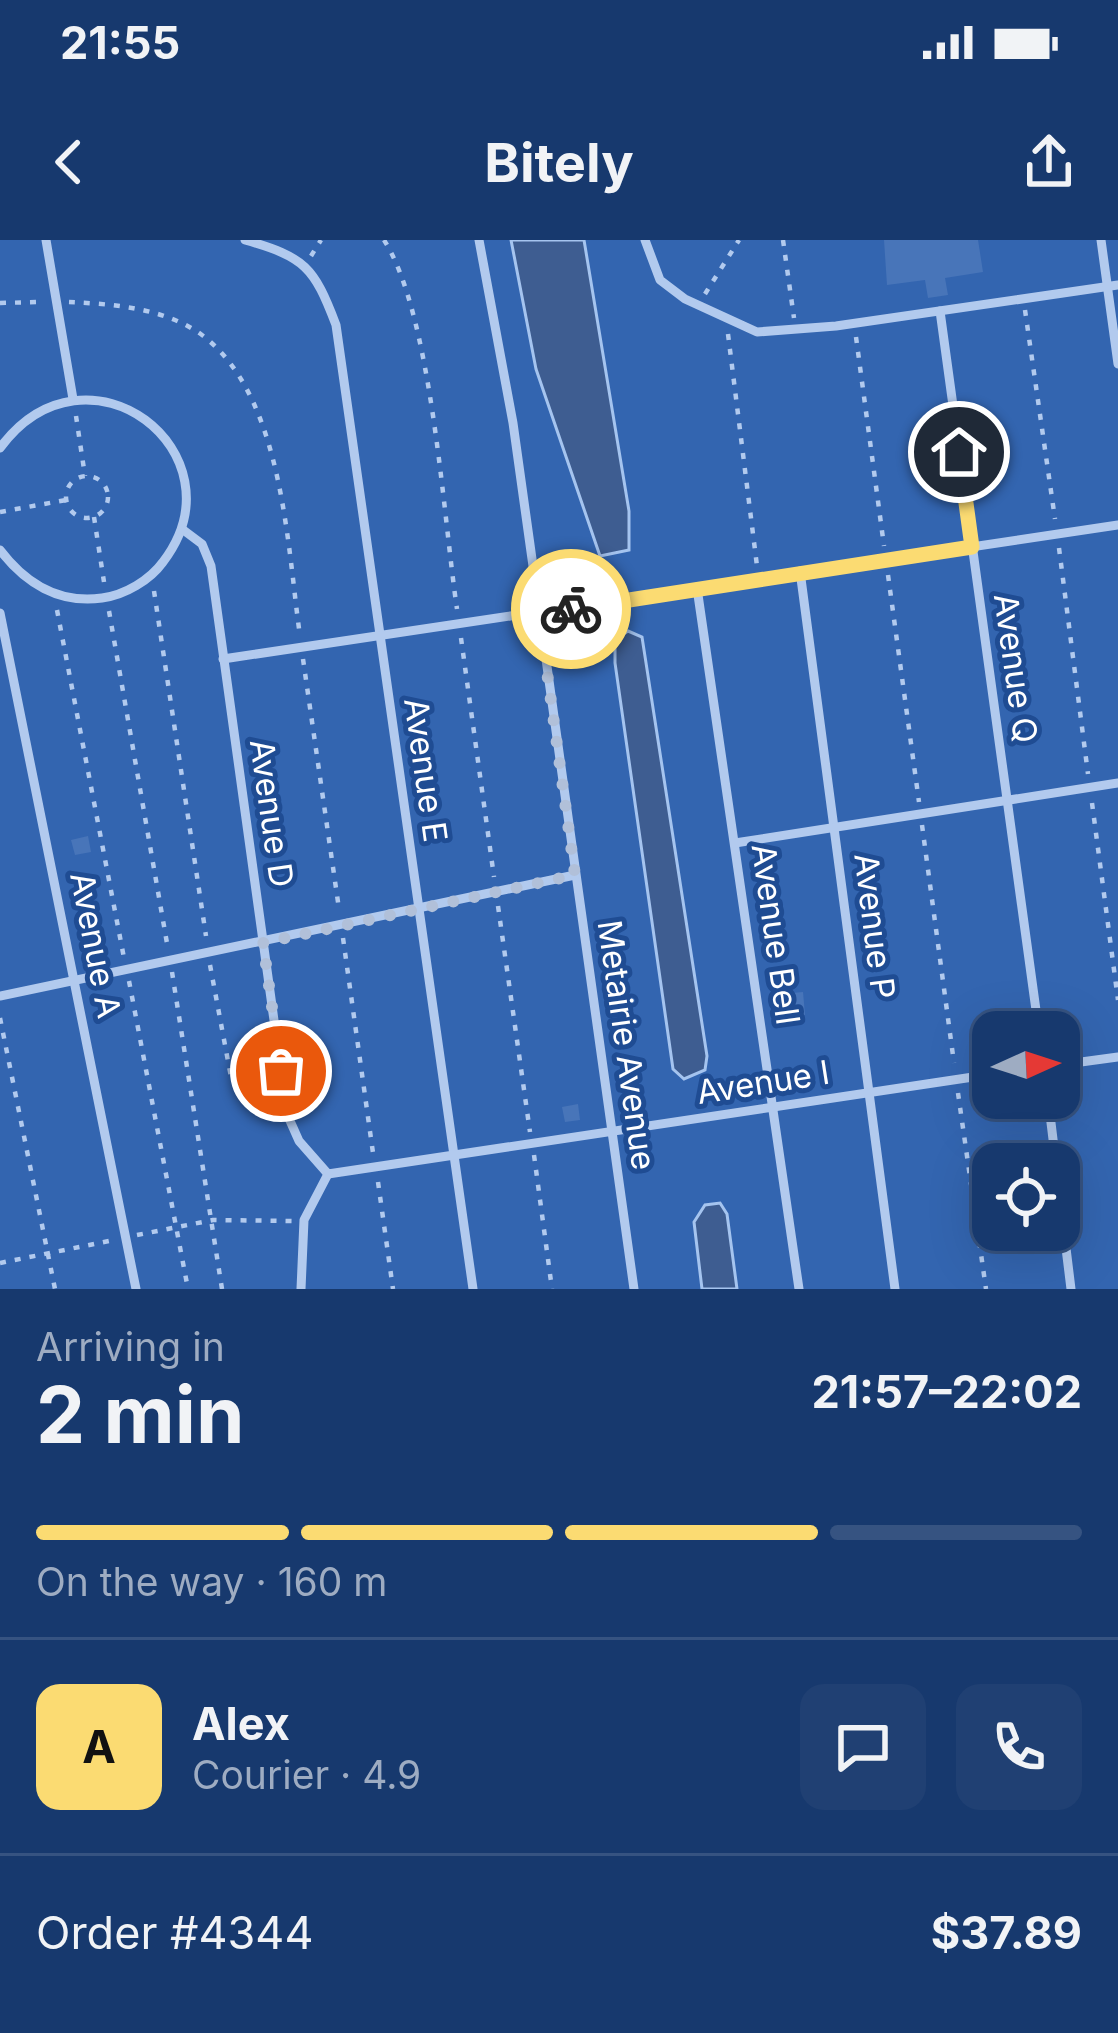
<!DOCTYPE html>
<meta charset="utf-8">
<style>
:root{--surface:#17396e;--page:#204073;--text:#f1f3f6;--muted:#9eacc2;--line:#365381;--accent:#fbdb72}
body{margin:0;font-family:Inter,sans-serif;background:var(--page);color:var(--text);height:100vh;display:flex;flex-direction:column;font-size:45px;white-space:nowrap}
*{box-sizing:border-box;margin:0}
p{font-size:39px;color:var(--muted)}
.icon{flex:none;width:66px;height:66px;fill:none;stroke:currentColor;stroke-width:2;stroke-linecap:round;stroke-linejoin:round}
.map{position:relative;height:1049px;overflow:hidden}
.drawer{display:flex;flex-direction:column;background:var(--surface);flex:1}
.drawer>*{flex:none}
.needle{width:78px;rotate:87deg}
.controls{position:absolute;left:972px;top:771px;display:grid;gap:24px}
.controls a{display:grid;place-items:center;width:108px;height:108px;border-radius:24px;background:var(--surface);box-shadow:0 12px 48px #0002,0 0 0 3px var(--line);font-size:60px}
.pin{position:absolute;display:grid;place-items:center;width:102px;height:102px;color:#fff;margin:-51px;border:6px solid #fff;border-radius:50%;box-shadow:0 3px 12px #0007}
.courier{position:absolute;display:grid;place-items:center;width:120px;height:120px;margin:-60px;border:9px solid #fbdb72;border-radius:50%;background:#fff;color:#222;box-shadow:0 3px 15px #0007}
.head em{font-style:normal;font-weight:700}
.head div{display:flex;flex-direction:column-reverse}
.head{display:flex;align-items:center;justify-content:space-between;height:204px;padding:0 36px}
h1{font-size:78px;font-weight:700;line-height:90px}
.bar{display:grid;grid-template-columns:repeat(4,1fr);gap:18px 12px;align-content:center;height:144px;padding:0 36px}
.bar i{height:15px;border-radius:9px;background:var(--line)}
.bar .active{background:var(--accent)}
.bar p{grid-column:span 4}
.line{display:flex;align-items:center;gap:30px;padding:0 36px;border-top:3px solid var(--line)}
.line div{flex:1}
.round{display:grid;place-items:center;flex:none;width:126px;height:126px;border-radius:24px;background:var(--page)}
.status{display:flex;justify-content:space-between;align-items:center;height:84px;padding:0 60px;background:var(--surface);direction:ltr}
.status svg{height:33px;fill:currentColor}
header{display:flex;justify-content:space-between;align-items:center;height:156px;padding:0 36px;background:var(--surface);font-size:54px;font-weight:700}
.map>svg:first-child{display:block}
.green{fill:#3365b0;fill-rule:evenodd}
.water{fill:#3e5d91;stroke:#a5c4ef;stroke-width:3}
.building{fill:#4875b9}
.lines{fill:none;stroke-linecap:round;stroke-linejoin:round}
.path{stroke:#b2caee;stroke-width:4.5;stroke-dasharray:6 9;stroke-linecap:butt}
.lane{stroke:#b2caee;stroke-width:9}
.done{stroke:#b1c0d9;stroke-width:12;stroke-dasharray:0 21.6}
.route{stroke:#fbdb72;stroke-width:15}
.labels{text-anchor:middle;stroke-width:10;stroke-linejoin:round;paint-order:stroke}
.street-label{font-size:33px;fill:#fff;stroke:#1f4c93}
</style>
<div class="status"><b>21:55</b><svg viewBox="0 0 49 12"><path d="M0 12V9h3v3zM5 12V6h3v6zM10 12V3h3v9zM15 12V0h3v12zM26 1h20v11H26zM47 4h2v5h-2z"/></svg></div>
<header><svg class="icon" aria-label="back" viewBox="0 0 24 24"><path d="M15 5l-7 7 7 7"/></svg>Bitely<svg class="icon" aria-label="share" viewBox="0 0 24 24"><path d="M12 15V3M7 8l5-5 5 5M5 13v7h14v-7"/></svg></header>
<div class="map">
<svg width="1118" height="1049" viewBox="0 0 1118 1049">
<rect width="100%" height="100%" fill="#1f4c93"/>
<path class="green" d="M0 0H1118V1049H0ZM993 792H1059V858H993ZM993 924H1059V990H993Z"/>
<g class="water">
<path d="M511 0H584L629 271V310L600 316 536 129Z"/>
<path d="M628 391 642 397 707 816 705 830 684 839 673 829 615 423V400Z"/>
<path d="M720 963 727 974 737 1049H702L694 982 705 965Z"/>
</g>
<g class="building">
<path d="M884 0H978L983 32 945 38 948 55 928 58 925 40 887 45Z"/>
<path d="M88 596 91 612 75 615 71 600Z"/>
<path d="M803 752 805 775 794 776 792 753Z"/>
<path d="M578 864 580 880 565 882 562 867Z"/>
</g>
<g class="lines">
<g class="path">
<path d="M384 0C432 75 443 275 457 369"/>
<path d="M783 0 794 78"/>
<path d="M311 16 321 0"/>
<path d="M705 54 739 0"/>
<path d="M69 62C113 64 165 68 202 95 283 156 287 304 300 396"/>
<path d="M0 63 40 62"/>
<path d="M1025 70 1055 279"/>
<path d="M728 94 757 326"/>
<path d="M856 97 884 306"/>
<path d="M76 176 85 236"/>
<circle cx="87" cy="257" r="21"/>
<path d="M0 272 66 260"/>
<path d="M94 277 104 342"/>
<path d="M1059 308 1088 534"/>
<path d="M888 335 919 562"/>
<path d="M154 351 206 696"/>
<path d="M57 370 124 718"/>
<path d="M109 371 168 709"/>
<path d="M461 398 494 637"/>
<path d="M303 419 339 669"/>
<path d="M1092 563 1118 760"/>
<path d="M922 585 954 823"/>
<path d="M498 666 530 892"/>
<path d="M343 698 373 913"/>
<path d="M210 725 231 837"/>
<path d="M172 732 222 1049"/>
<path d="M129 741 188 1049"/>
<path d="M0 778 55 1049"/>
<path d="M958 853 986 1049"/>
<path d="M534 915 552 1049"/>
<path d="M378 942 393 1049"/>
<path d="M137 995 213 980 292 981"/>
<path d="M0 1023 114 1000"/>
</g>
<g class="lane">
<path d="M46 0 73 159"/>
<path d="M245 0C305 17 314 27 336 85L473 1049"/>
<path d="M479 0 513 183 634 1049"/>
<path d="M645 0 660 40 685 59 757 92 836 86 1118 45"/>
<path d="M1101 0 1118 124"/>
<path d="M940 71 1039 792"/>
<path d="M0 208C87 90 246 213 163 322 150 340 125 355 102 358 59 364 25 343 0 310"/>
<path d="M182 289 202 304 211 326 287 874 299 901 328 934"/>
<path d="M800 331 895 1049"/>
<path d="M697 348 799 1049"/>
<path d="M0 373 136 1049"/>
<path d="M223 419 1118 285"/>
<path d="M735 603 1118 543"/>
<path d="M0 756 575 635"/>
<path d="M1059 825 1118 817"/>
<path d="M1048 858 1056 924"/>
<path d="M328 934 993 834"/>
<path d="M1059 951 1071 1049"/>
<path d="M301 1049 304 980 328 934"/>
</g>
</g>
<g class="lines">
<path class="done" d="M281 831 263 703 575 635 539 374 571 369"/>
<path class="route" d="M571 369 972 307 959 212"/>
</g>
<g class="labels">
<g class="street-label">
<text transform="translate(1016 428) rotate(82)" y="12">Avenue Q</text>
<text transform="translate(426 530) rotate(82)" y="12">Avenue E</text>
<text transform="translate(272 573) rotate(82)" y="12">Avenue D</text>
<text transform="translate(875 686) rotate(83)" y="12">Avenue P</text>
<text transform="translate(776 694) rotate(82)" y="12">Avenue Bell</text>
<text transform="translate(96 705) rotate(79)" y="12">Avenue A</text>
<text transform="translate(627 805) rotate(82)" y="12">Metairie Avenue</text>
<text transform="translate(763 842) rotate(-9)" y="12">Avenue I</text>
</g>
</g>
</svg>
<div class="controls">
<a><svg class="needle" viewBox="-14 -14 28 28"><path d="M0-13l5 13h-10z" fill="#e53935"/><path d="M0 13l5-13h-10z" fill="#9eacc2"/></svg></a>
<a><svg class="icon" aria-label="locate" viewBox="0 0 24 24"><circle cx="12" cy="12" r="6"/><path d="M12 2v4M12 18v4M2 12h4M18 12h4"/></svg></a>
</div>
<div class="pin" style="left:281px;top:831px;background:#ea580c"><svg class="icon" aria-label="bag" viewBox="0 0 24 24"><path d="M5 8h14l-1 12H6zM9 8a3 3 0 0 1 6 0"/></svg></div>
<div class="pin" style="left:959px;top:212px;background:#1f2937"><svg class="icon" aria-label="home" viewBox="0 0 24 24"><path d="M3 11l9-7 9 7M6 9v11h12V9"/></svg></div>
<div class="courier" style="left:571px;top:369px"><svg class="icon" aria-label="bike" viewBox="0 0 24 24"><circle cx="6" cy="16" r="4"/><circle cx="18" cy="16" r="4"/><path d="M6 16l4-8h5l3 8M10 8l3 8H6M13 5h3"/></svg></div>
</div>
<section class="drawer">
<div class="head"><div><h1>2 min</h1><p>Arriving in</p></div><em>21:57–22:02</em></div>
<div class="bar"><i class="active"></i><i class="active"></i><i class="active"></i><i></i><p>On the way · 160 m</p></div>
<div class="line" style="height:216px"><b class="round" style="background:var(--accent);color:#111">A</b><div><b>Alex</b><p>Courier · 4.9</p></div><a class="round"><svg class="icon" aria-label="chat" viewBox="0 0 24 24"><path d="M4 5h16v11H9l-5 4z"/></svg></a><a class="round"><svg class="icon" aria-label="phone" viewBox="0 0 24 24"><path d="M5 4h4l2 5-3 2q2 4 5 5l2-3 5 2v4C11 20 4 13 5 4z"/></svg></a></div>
<div class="line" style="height:156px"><div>Order #4344</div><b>$37.89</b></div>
</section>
